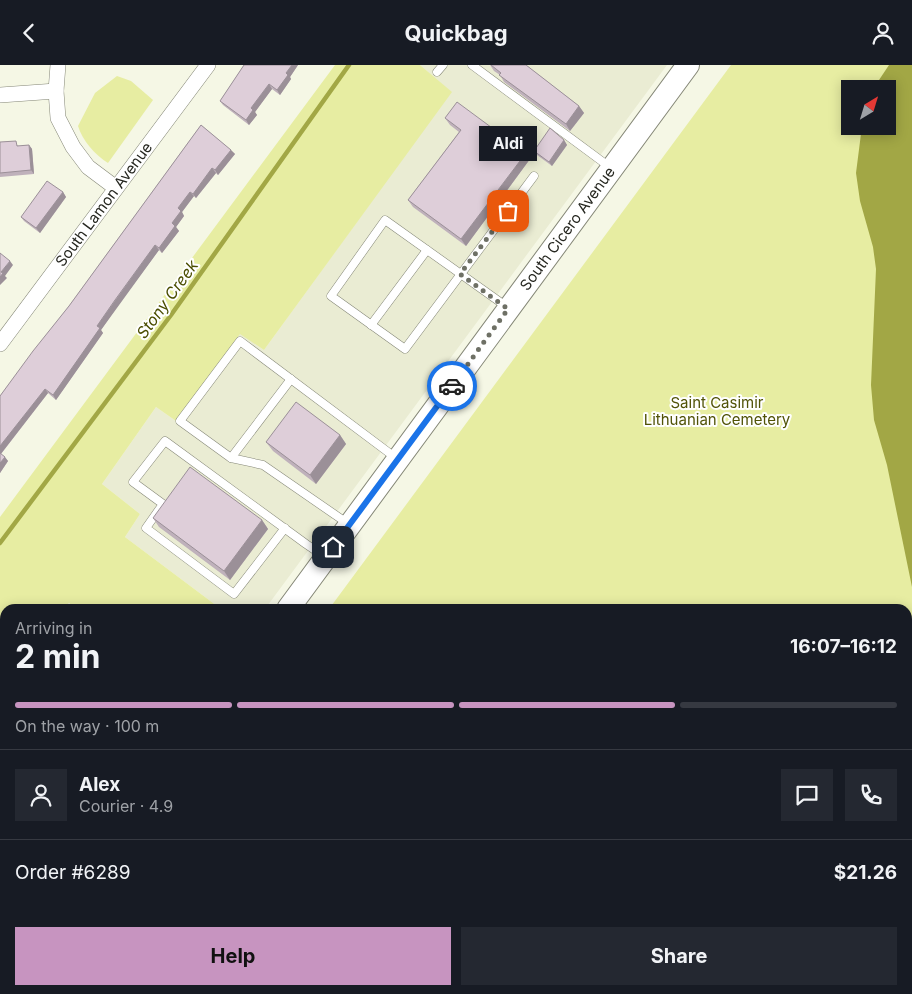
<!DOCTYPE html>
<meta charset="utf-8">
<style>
:root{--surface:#171b24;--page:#242831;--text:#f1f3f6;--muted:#9ea1a6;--line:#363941;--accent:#c794c0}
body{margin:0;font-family:Inter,sans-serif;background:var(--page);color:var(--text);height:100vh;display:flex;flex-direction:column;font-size:19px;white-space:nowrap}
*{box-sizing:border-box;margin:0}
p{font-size:16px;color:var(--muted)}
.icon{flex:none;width:28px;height:28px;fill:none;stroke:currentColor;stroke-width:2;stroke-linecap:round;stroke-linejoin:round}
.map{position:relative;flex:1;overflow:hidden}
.sheet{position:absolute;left:0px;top:539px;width:912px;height:391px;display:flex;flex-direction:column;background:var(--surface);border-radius:15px 15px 0 0;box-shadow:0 2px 12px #0003}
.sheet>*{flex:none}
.needle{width:32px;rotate:38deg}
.controls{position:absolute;left:841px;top:15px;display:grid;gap:10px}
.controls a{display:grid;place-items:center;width:55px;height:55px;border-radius:0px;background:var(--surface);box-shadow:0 2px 12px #0003;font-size:25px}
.pin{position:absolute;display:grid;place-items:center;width:42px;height:42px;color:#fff;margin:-21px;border-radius:10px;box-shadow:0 2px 8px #0006}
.courier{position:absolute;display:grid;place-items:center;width:50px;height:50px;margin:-25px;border:4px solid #1a73e8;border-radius:50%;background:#fff;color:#222;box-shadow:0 1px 6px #0007}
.bubble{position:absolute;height:35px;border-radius:0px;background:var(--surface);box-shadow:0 2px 12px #0003;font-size:16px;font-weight:700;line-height:35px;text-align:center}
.headline em{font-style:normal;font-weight:700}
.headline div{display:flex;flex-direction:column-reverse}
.headline{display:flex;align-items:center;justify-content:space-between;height:85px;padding:0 15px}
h1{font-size:32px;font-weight:700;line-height:38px}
.bar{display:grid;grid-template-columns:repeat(4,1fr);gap:8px 5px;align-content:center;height:60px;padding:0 15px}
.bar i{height:6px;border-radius:4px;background:var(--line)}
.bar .selected{background:var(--accent)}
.bar p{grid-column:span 4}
.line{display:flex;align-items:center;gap:12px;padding:0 15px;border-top:1px solid var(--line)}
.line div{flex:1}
.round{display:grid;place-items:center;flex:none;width:52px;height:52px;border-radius:0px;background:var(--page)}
.button{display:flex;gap:10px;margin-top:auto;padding:10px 15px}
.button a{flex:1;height:58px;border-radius:0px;background:var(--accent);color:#111;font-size:20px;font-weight:700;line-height:58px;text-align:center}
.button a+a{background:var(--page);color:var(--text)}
header{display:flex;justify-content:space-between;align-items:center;height:65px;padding:0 15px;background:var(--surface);font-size:22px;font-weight:700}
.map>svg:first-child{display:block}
.built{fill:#eaecd3}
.green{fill:#e7eda2;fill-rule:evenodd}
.water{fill:#a2a745}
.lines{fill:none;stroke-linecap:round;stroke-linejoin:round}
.stream{stroke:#a2a745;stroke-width:4.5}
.service-casing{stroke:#858777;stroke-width:9}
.minor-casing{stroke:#858777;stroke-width:16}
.primary-casing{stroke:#858777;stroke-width:24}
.service{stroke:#fff;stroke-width:8}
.minor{stroke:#fff;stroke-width:15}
.primary{stroke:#fff;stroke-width:22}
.wall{fill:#bfb1bb}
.shaded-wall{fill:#9b9098}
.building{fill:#deced9;stroke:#9b9098}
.done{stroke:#6e7065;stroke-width:5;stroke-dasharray:0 9}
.route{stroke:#1a73e8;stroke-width:6}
.labels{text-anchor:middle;stroke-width:4;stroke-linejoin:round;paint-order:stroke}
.street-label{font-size:15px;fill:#262720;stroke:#fff}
.park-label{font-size:15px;fill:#515307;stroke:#fff}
.water-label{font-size:16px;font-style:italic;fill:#4a4d00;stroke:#fff}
</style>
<header><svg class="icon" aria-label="back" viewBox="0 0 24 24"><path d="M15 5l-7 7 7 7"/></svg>Quickbag<svg class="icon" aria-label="person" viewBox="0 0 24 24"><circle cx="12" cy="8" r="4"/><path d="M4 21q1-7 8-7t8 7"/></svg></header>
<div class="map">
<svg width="912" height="929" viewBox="0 0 912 929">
<rect width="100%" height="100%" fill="#f5f7e5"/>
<g class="built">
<path d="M420 0H667L265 544H221L125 472 140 449 102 419 156 342 176 356 240 268 264 285 451 27Z"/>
<path d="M0 803 5 804V892L0 898Z"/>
</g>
<g class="green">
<path d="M335 0H420L452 27 264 285 240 269 176 356 156 342 102 419 140 449 125 472 221 544H76L69 538 64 544H5V624L0 630V452Z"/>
<path d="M731 0H912V929H47L48 925H908V544H329ZM850 24H888V61H850Z"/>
<path d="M117 11 131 16 153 35 108 98C95 90 82 75 78 61L95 28Z"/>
<path d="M0 690 5 693 4 806 0 803Z"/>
</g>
<path class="water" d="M889 0H912V522L887 400 874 355 871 320 876 204 873 182 860 136 856 108 862 61H888V24H873Z"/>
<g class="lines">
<path class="stream" d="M0 478 171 250 349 0"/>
<g class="service-casing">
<g id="service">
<path d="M472 0 611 103"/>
<path d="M437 7 443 0"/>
<path d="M507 242 385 155 331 231 405 284 534 111"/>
<path d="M371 260 427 185"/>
<path d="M231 393 291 314"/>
<path d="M347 458 263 400 231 393 180 356 240 276 396 393"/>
<path d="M285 463 234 529 146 463 163 439 133 417 165 376 306 479 325 492"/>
<path d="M0 812 5 816"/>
<path d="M5 832 1 838 5 842"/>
<path d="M0 860 5 855"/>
</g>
</g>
<g class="minor-casing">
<g id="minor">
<path d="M58 0 56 26 58 53 73 82 88 102 116 123"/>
<path d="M0 30 56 26"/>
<path id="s1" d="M0 279 208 0"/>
</g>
</g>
<g class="primary-casing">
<g id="primary">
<path id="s2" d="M288 544 688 0"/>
<path d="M4 929 7 925"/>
</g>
</g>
<use href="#service" class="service"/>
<use href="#minor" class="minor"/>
<use href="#primary" class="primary"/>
</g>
<g class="wall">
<path d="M244 0H298L290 12 291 14 280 30 272 24 255 47 257 50 249 60 223 40 220 36Z"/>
<path d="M490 0H526L579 41 584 48 570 66 504 17 500 10 494 6Z"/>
<path d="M445 53 526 88 530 94 466 181 413 142 408 135 459 67 450 60Z"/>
<path d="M201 60 235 89 218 110 216 108 196 133 194 131 182 147 184 151 176 162 179 166 162 188 159 185 118 240 101 265 103 268 56 335 48 328 1 389 8 396 0 408V331L69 241Z"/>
<path d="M564 75 567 80 552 101 537 90 534 86Z"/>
<path d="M0 77 20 81 29 80 32 84 34 109 0 112Z"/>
<path d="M63 127 66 132 40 168 24 156 21 152Z"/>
<path d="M340 370 346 379 316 419 273 386 266 377Z"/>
<path d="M153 453 262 455 268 464 230 515 159 462Z"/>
<path d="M5 626V690L0 687V633Z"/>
</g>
<g class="shaded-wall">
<path d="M292 0H298L290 12 291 14 280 30 277 25 286 8Z"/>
<path d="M269 19 272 24 255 47 257 50 249 60 246 55 251 43Z"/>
<path d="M579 41 584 48 570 66 566 59Z"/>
<path d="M564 75 567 80 552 101 549 97Z"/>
<path d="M29 80 32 84 34 109 31 105Z"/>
<path d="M231 85 235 89 218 110 215 105Z"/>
<path d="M526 88 530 94 466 181 461 174Z"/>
<path d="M212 103 216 108 196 133 193 129Z"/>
<path d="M63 127 66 132 40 168 36 163Z"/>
<path d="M190 127 194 131 182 147 184 151 176 162 179 166 162 188 159 183 172 158 178 143Z"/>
<path d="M155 180 159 185 101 265 103 268 56 335 53 330 97 261Z"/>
<path d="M10 196 13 200 5 211 7 213 0 220V212L1 207Z"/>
<path d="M45 324 48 328 0 390V381Z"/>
<path d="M340 370 346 379 316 419 310 410Z"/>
<path d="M5 392 8 396 0 408V398Z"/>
<path d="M262 455 268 464 230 515 224 506Z"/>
</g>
<g class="building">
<path d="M244 0H292L286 8 288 10 277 25 269 19 251 43 253 45 246 55 220 36Z"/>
<path d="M491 0H526L579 41 566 59 499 10 501 8Z"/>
<path d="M457 37 526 88 461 174 408 135 461 65 445 53Z"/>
<path d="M201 60 231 85 215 105 212 103 193 129 190 127 178 143 181 146 172 158 175 161 159 183 155 180 115 235 97 261 100 263 53 330 45 324 0 381V331L33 286 69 241Z"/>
<path d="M550 63 564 75 549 97 534 86Z"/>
<path d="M16 76 17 81 29 80 31 105 0 108V77Z"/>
<path d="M47 116 63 127 36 163 21 152Z"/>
<path d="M0 188 10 196 1 207 3 208 0 212Z"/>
<path d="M296 337 340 370 310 410 266 377Z"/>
<path d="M0 388 5 392 0 398Z"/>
<path d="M190 402 262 455 224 506 153 453Z"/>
<path d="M5 626V686L0 682V633Z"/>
</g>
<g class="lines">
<path class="done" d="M452 321 508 244 460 209 508 146"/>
<path class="route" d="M333 482 452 321"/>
</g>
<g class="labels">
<g class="street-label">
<text dy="5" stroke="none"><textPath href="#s1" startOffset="174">South Lamon Avenue</textPath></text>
<text dy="5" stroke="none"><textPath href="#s2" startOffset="472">South Cicero Avenue</textPath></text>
</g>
<g class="park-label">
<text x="717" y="343">Saint Casimir<tspan x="717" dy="17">Lithuanian Cemetery</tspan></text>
</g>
<g class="water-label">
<text transform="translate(167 234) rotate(-54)" y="6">Stony Creek</text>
</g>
</g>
</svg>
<div class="controls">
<a><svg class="needle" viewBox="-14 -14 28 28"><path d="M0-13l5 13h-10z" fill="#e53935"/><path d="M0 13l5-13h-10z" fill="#9ea1a6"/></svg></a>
</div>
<div class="pin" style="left:508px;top:146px;background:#ea580c"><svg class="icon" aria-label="bag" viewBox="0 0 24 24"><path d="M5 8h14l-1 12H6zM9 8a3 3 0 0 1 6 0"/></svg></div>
<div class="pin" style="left:333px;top:482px;background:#1f2937"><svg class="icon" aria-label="home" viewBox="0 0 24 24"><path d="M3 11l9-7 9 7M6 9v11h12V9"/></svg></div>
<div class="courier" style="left:452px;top:321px"><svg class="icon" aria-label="car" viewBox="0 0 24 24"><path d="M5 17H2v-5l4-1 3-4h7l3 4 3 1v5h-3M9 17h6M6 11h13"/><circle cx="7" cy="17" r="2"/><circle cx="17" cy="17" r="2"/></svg></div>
<div class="bubble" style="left:479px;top:61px;width:58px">Aldi</div>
<section class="sheet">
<div class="headline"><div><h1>2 min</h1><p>Arriving in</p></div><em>16:07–16:12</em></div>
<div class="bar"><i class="selected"></i><i class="selected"></i><i class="selected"></i><i></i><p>On the way · 100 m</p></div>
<div class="line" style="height:90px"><a class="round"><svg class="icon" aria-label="person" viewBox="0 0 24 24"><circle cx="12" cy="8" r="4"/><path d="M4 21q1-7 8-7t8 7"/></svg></a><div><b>Alex</b><p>Courier · 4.9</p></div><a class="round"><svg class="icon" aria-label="chat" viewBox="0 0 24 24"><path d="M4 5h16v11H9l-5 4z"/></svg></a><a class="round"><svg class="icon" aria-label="phone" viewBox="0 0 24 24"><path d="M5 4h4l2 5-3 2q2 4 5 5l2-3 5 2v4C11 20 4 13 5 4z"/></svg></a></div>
<div class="line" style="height:65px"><div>Order #6289</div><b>$21.26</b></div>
<div class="button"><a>Help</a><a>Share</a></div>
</section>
</div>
